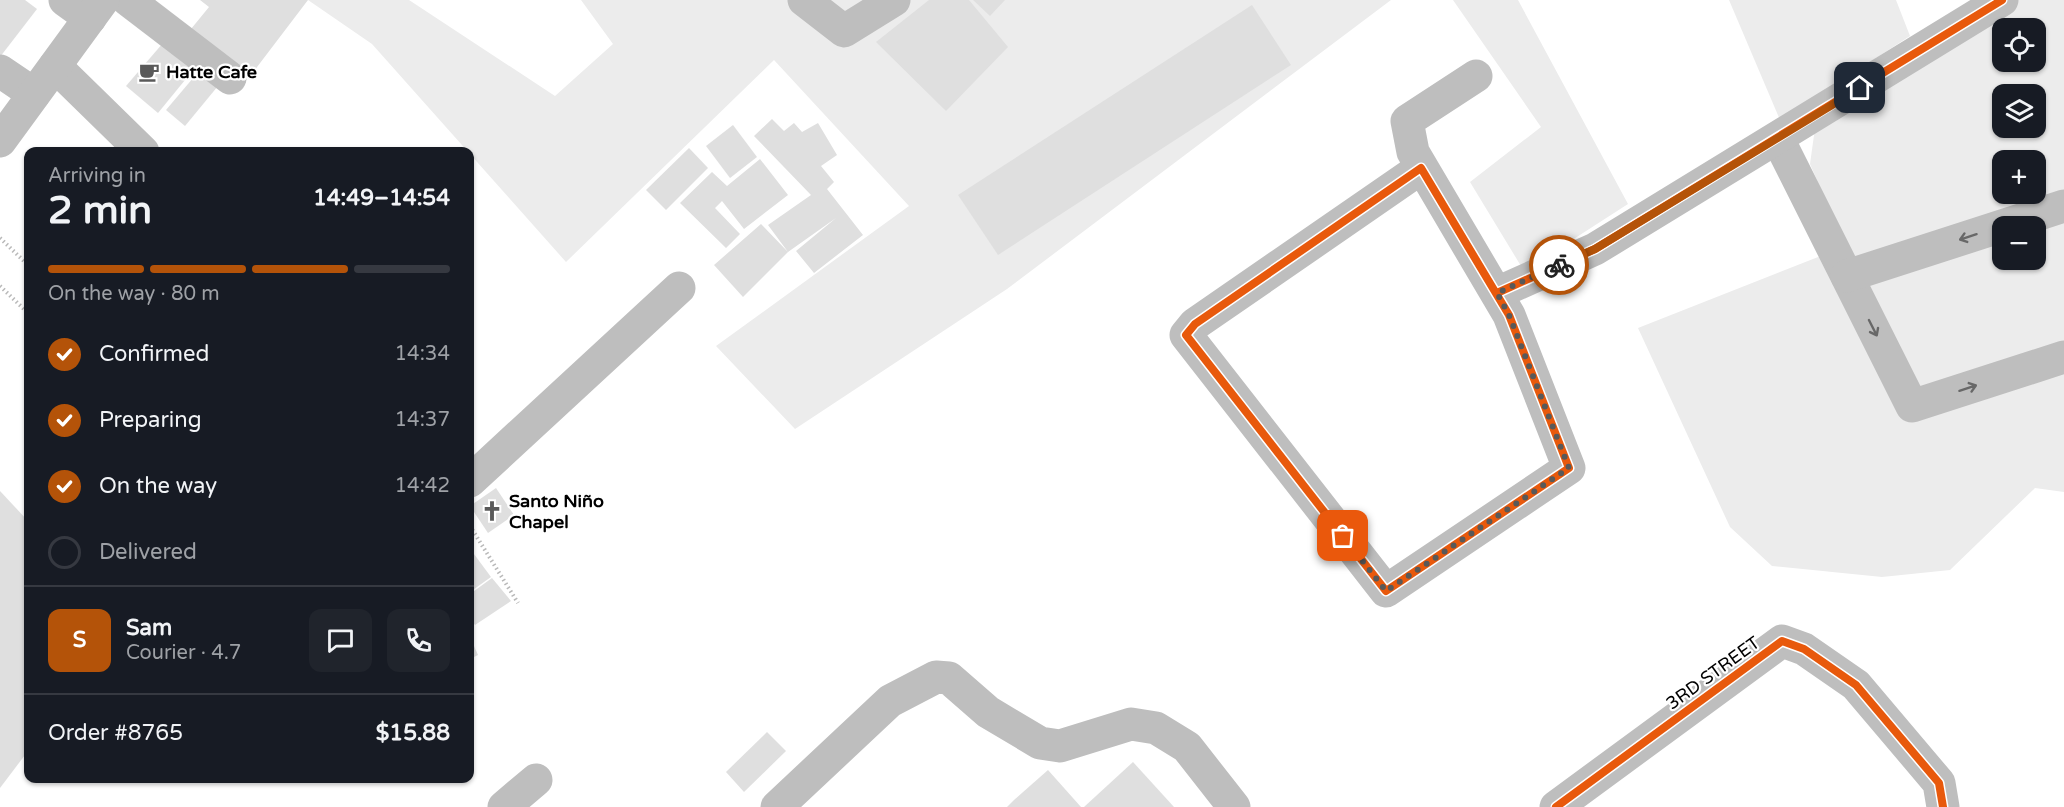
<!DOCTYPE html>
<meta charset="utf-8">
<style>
:root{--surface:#171b24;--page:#20242c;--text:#f1f3f6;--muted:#9ea1a6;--line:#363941;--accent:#b45309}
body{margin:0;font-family:"Varela Round",sans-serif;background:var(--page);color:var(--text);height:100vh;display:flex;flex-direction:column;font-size:22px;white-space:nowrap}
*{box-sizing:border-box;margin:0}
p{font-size:20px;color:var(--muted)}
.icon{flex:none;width:33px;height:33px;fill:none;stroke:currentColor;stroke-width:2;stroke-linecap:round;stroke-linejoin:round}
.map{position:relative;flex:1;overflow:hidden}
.side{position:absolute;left:24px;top:147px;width:450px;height:636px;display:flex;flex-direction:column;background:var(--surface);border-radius:12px;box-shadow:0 2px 4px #0004}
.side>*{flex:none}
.tools{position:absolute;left:1992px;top:18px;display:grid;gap:12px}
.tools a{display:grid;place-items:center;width:54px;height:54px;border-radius:12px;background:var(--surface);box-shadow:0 2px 4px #0004;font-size:30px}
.pin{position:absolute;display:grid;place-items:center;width:51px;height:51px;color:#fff;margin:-26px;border-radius:12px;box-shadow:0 3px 9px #0006}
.courier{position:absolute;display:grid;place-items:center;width:60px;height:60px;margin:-30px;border:4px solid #b45309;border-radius:50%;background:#fff;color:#222;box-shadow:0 2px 8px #0007}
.summary em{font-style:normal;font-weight:700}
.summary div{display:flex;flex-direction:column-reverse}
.summary{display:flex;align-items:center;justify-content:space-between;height:102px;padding:0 24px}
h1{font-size:39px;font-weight:700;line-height:45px}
.bar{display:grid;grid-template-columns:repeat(4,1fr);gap:9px 6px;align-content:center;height:72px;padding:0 24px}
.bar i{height:8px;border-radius:4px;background:var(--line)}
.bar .active{background:var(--accent)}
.bar p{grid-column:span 4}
.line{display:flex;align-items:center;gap:15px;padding:0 24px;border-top:2px solid var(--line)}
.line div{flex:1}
.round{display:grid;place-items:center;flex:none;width:63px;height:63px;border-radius:12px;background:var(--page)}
ol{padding:0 24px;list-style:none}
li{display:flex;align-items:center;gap:18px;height:66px}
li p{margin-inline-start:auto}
li .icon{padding:6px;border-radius:50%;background:var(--accent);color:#fff;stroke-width:4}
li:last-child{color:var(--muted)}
li i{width:33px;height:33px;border:3px solid var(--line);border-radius:50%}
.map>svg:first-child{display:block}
.green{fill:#ececec;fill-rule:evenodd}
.building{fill:#dfdfdf}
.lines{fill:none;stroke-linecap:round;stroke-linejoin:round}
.path{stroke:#b9b9b9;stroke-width:4;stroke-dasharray:1.5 3;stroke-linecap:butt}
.minor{stroke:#bebebe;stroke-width:33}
.major{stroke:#bebebe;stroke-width:33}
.cycleway-casing{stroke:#fff;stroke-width:11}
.cycleway{stroke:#e8590c;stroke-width:8}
.oneway{stroke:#686868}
.done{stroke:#595959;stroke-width:6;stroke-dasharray:0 10.8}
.route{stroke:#b45309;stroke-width:8}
.labels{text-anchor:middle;stroke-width:4.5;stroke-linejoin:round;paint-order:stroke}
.poi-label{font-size:18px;font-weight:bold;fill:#000;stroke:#fff;text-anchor:start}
.street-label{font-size:18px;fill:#000;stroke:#fff}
</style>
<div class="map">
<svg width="2064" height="807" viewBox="0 0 2064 807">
<rect width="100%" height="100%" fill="#fff"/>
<g class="green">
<path d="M308 0H409L555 96 613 44 581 0H1391L1007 289 795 429 716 346 909 206 774 60 566 262 372 44Z"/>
<path d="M1453 0H1518L1628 204 1524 271 1470 182 1541 127Z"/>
<path d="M1729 0H1896L1910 36 1780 120Z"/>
<path d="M2017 0H2064V492L2035 488 1950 570 1882 577 1772 566 1730 527 1638 328 1846 246 1810 164 1815 128ZM2002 28H2036V62H2002ZM2002 94H2036V128H2002ZM2002 160H2036V194H2002ZM2002 226H2036V260H2002Z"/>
</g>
<g class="building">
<path d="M0 0H25L37 9 0 57Z"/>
<path d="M200 0H308L251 75 191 29 209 7Z"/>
<path d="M929 0H969L1008 47 946 111 876 42Z"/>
<path d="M973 0H1005L990 16Z"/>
<path d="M1252 5 1291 65 998 255 958 195Z"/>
<path d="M163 43 194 69 158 113 126 86Z"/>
<path d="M199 71 218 86 185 126 166 110Z"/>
<path d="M772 119 784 131 794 123 802 132 818 123 837 155 821 166 834 182 827 189 863 235 814 273 796 251 836 218 788 252 743 297 714 265 761 224 788 252 768 225 811 195 754 136Z"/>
<path d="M733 125 757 157 730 178 706 146Z"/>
<path d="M689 148 708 168 666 210 646 190Z"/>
<path d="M760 159 788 195 744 229 722 201 715 208 740 234 726 248 680 203 712 172 727 186Z"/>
<path d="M496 488 514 515 488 533 470 506Z"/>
<path d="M0 491 28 521V751L0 788Z"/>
<path d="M471 550 491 577 470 592V552Z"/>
<path d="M492 578 511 601 475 625 470 618V594Z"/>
<path d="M470 637 478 655 470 659Z"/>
<path d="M767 732 786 751 744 792 726 772Z"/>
<path d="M1133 762 1174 807H1084Z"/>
<path d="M1048 770 1081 807H1007L1014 800Z"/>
</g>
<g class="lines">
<g class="path">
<path d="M0 238 28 265"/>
<path d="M0 286 28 313"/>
<path d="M470 526 518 603"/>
</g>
<g class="minor">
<path d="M65 0 90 18"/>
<path d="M128 0 230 78"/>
<path d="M804 0 844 31 894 0"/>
<path d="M55 66 143 152"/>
<path d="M0 71 34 94"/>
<path d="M1778 139 1912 406 2064 357"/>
<path d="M1421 168 1195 324 1186 335 1386 591 1569 468 1509 315 1413 152 1407 121 1476 76"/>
<path d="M1847 276 2064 206"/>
<path d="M1497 293 1595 249 2002 0"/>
<path d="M470 481 679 288"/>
<path d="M504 807 536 780"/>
<path d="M777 807 890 701 936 677 949 678 988 712 1040 743 1060 746 1131 724 1156 728 1187 747 1234 807"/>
<path d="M1556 807 1782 641 1804 649 1856 685 1939 783 1943 807"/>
</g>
<path class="major" d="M0 141 103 0"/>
<g class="cycleway-casing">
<g id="cycleway">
<path d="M1421 168 1509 315 1569 468 1386 591 1186 335 1195 324Z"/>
<path d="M1497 293 1595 249 2002 0"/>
<path d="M1556 807 1782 641 1804 649 1856 685 1939 783 1943 807"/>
</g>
</g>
<use href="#cycleway" class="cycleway"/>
</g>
<defs><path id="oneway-shaft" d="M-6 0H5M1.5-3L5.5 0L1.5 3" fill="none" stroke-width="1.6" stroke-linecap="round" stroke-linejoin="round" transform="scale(1.5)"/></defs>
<g class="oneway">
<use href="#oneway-shaft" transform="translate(1968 237) rotate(162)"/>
<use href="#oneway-shaft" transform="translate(1873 328) rotate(63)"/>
<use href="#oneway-shaft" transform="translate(1968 388) rotate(-18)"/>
</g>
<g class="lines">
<path class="done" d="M1343 536 1386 591 1569 468 1509 315 1497 293 1559 265"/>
<path class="route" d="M1559 265 1595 249 1860 88"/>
</g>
<defs>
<g id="cafe-bare" transform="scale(1.62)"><path d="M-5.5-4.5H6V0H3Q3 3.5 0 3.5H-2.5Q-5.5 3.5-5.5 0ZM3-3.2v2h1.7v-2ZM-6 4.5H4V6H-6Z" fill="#595959" stroke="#fff" stroke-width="2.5" paint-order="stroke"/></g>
<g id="church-bare" transform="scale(1.62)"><path d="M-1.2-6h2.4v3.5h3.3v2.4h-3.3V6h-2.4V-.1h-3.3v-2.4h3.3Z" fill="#595959" stroke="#fff" stroke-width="2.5" paint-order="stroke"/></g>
</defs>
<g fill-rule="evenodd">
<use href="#cafe-bare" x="149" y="72"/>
<use href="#church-bare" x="492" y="511"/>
</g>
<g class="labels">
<g class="poi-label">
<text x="166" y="78">Hatte Cafe</text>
<text x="509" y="507">Santo Niño<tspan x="509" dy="21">Chapel</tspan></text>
</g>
<g class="street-label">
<text transform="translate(1713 673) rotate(-36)" y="6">3RD STREET</text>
</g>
</g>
</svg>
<div class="tools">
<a><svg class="icon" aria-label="locate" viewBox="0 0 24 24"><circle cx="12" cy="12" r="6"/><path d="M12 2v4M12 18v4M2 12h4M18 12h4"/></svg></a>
<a><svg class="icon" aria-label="layers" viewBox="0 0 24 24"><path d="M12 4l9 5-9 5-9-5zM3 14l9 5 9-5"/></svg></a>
<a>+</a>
<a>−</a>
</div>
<div class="pin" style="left:1343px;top:536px;background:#ea580c"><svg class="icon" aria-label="bag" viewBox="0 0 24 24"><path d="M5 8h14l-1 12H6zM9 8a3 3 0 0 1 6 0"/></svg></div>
<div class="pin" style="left:1860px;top:88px;background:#1f2937"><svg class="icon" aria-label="home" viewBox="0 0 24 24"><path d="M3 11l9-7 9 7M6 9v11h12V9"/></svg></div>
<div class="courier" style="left:1559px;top:265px"><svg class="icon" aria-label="bike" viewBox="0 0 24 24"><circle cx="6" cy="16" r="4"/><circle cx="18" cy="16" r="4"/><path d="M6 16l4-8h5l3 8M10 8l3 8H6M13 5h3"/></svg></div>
<section class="side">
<div class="summary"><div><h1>2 min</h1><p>Arriving in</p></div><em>14:49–14:54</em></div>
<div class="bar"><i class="active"></i><i class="active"></i><i class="active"></i><i></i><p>On the way · 80 m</p></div>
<ol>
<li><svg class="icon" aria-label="check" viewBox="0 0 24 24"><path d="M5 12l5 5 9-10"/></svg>Confirmed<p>14:34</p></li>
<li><svg class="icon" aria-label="check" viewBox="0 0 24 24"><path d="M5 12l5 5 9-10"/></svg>Preparing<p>14:37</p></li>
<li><svg class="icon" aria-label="check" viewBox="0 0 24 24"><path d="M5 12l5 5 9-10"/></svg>On the way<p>14:42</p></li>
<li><i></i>Delivered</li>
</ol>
<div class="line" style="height:108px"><b class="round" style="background:var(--accent);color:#fff">S</b><div><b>Sam</b><p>Courier · 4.7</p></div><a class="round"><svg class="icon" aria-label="chat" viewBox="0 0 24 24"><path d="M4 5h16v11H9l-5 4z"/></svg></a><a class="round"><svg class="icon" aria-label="phone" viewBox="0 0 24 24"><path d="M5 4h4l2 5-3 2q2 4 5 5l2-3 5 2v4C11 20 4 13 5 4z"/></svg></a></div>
<div class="line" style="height:78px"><div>Order #8765</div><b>$15.88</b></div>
</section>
</div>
